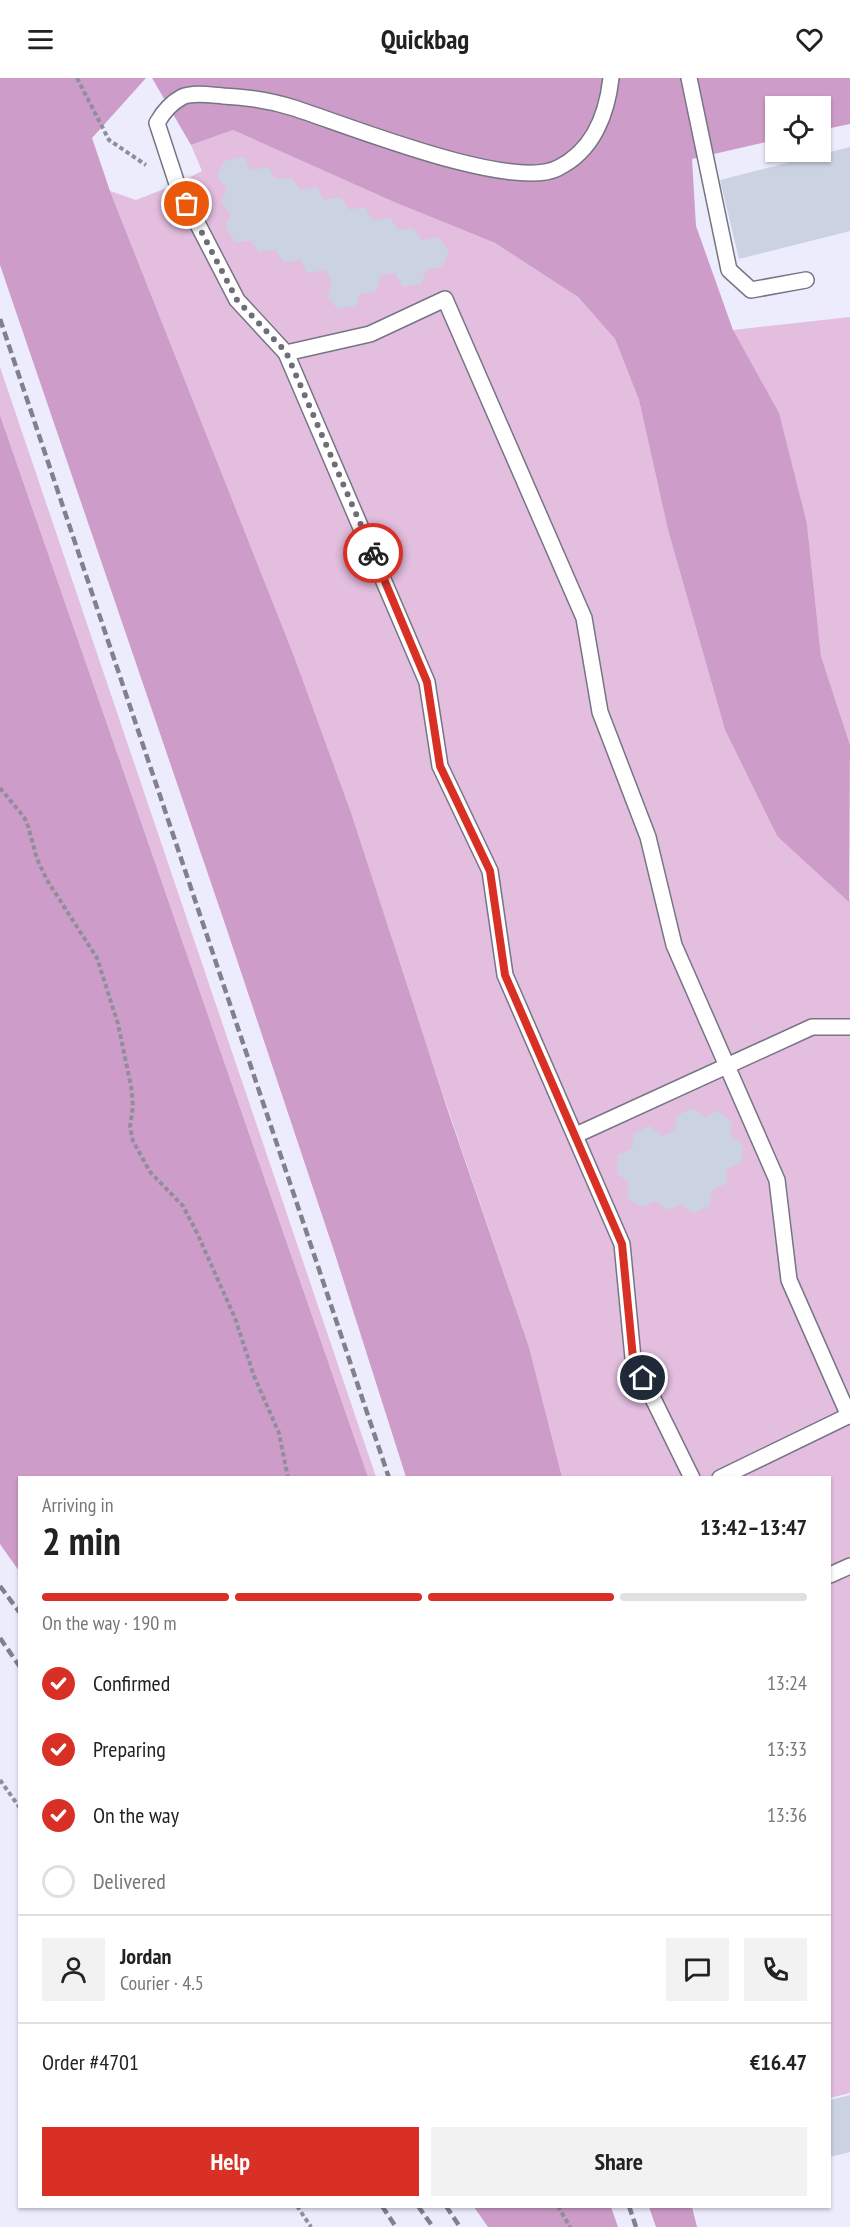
<!DOCTYPE html>
<meta charset="utf-8">
<style>
:root{--surface:#fff;--page:#f2f2f2;--text:#222;--muted:#767676;--line:#e0e0e0;--accent:#d93025}
body{margin:0;font-family:"PT Sans Narrow",sans-serif;background:var(--page);color:var(--text);height:100vh;display:flex;flex-direction:column;font-size:22px;white-space:nowrap}
*{box-sizing:border-box;margin:0}
p{font-size:20px;color:var(--muted)}
.icon{flex:none;width:33px;height:33px;fill:none;stroke:currentColor;stroke-width:2;stroke-linecap:round;stroke-linejoin:round}
.map{position:relative;flex:1;overflow:hidden}
.sheet{position:absolute;left:18px;top:1398px;width:813px;height:732px;display:flex;flex-direction:column;background:var(--surface);border-radius:0px;box-shadow:0 2px 4px #0004}
.sheet>*{flex:none}
.fabs{position:absolute;left:765px;top:18px;display:grid;gap:12px}
.fabs a{display:grid;place-items:center;width:66px;height:66px;border-radius:0px;background:var(--surface);box-shadow:0 2px 4px #0004;font-size:30px}
.pin{position:absolute;display:grid;place-items:center;width:51px;height:51px;color:#fff;margin:-26px;border:3px solid #fff;border-radius:50%;box-shadow:0 2px 6px #0007}
.courier{position:absolute;display:grid;place-items:center;width:60px;height:60px;margin:-30px;border:4px solid #d93025;border-radius:50%;background:#fff;color:#222;box-shadow:0 2px 8px #0007}
.head em{font-style:normal;font-weight:700}
.head div{display:flex;flex-direction:column-reverse}
.head{display:flex;align-items:center;justify-content:space-between;height:102px;padding:0 24px}
h1{font-size:39px;font-weight:700;line-height:45px}
.bar{display:grid;grid-template-columns:repeat(4,1fr);gap:9px 6px;align-content:center;height:72px;padding:0 24px}
.bar i{height:8px;border-radius:4px;background:var(--line)}
.bar .on{background:var(--accent)}
.bar p{grid-column:span 4}
.line{display:flex;align-items:center;gap:15px;padding:0 24px;border-top:2px solid var(--line)}
.line div{flex:1}
.round{display:grid;place-items:center;flex:none;width:63px;height:63px;border-radius:0px;background:var(--page)}
ol{padding:0 24px;list-style:none}
li{display:flex;align-items:center;gap:18px;height:66px}
li p{margin-inline-start:auto}
li .icon{padding:6px;border-radius:50%;background:var(--accent);color:#fff;stroke-width:4}
li:last-child{color:var(--muted)}
li i{width:33px;height:33px;border:3px solid var(--line);border-radius:50%}
.action{display:flex;gap:12px;margin-top:auto;padding:12px 24px}
.action a{flex:1;height:69px;border-radius:0px;background:var(--accent);color:#fff;font-size:24px;font-weight:700;line-height:69px;text-align:center}
.action a+a{background:var(--page);color:var(--text)}
header{display:flex;justify-content:space-between;align-items:center;height:78px;padding:0 24px;background:var(--surface);font-size:27px;font-weight:700}
.map>svg:first-child{display:block}
.green{fill:#e3bedf}
.forest{fill:#cd9cc8}
.building{fill:#cbd2e2}
.lines{fill:none;stroke-linecap:round;stroke-linejoin:round}
.lane-casing{stroke:#767584;stroke-width:18}
.path{stroke:#8f8f9b;stroke-width:4;stroke-dasharray:4.5 3;stroke-linecap:butt}
.lane{stroke:#fff;stroke-width:15}
.rail{stroke:#81808b;stroke-width:4.5;stroke-dasharray:9 4.5;stroke-linecap:butt}
.done{stroke:#6e6d78;stroke-width:6;stroke-dasharray:0 10.8}
.route{stroke:#d93025;stroke-width:8}
</style>
<header><svg class="icon" aria-label="menu" viewBox="0 0 24 24"><path d="M4 6h16M4 12h16M4 18h16"/></svg>Quickbag<svg class="icon" aria-label="heart" viewBox="0 0 24 24"><path d="M12 20l-8-8c-3-5 5-10 8-4 3-6 11-1 8 4z"/></svg></header>
<div class="map">
<svg width="850" height="2149" viewBox="0 0 850 2149">
<rect width="100%" height="100%" fill="#ececfd"/>
<g class="green">
<path d="M233 52 394 124 495 165 578 219 615 261 639 322 668 452 725 652 777 758 850 822V2015L830 2020V1400L562 1399 529 1269 292 573 110 113 136 122 177 106 202 93 191 67Z"/>
<path d="M850 239V667L821 578 807 446 733 252Z"/>
<path d="M0 289 376 1399H368L0 337Z"/>
</g>
<g class="forest">
<path d="M0 0H146L92 60 110 113 292 573 351 735 448 1033 529 1269 562 1399H406L335 1176 223 840 0 187Z"/>
<path d="M152 0H850V46L821 52 820 28H776L775 62 692 81 696 148 733 252 779 335 807 446 821 578 850 667 849 824 777 758 725 652 668 452 639 322 615 261 578 219 495 165 394 124 233 52 191 67Z"/>
<path d="M0 337 368 1399 20 1400 19 1493 0 1466Z"/>
<path d="M474 2129H611L618 2149H488Z"/>
<path d="M649 2129H692L697 2149H656Z"/>
</g>
<g class="building">
<path d="M850 69V153L739 181 720 102Z"/>
<path d="M244 79 251 92 268 89 276 101 292 100 300 112 317 109 324 122 341 119 349 132 365 129 373 143 390 139 398 152 413 150 422 162 438 159 449 173 442 189 427 191 421 206 403 209 395 195 381 197 376 214 360 216 356 228 337 231 328 219 332 204 325 192 307 195 300 182 284 185 275 172 259 174 251 163 235 164 225 149 231 137 221 124 227 110 217 99 224 83Z"/>
<path d="M692 1030 705 1039 718 1033 732 1044 731 1058 743 1067 741 1085 727 1091 726 1106 712 1112 710 1128 693 1135 681 1126 667 1132 655 1123 642 1129 627 1120 629 1104 617 1096 618 1077 632 1071 633 1056 650 1048 662 1058 675 1052 676 1038Z"/>
<path d="M850 2017V2074L830 2079V2022Z"/>
</g>
<g class="lines">
<g class="lane-casing">
<g id="lane">
<path d="M611 0C607 36 593 73 558 90 512 114 347 47 294 30 272 23 246 19 223 18 211 17 193 14 182 19 171 25 162 36 157 45L177 106 237 222 286 275 427 604 440 688 490 793 505 897 622 1166 633 1280 692 1400"/>
<path d="M689 0 729 192 751 212 806 202"/>
<path d="M286 275 370 256 445 221 584 540 600 634 648 759 674 867 777 1102 789 1202 849 1338"/>
<path d="M576 1057 812 949H850"/>
<path d="M720 1400 850 1337"/>
<path d="M830 1497 850 1488"/>
</g>
</g>
<g class="path">
<path d="M77 0 109 62 146 87"/>
<path d="M0 710 24 739 28 748 37 781 47 802 97 880 118 946 131 1008 133 1028 130 1049 133 1063 150 1094 183 1128 197 1155 235 1240 254 1298 279 1355 288 1400"/>
<path d="M0 1702 20 1730"/>
<path d="M297 2128 311 2149"/>
<path d="M558 2128 570 2149"/>
</g>
<use href="#lane" class="lane"/>
<g class="rail">
<path d="M0 241 389 1400"/>
<path d="M0 1508 20 1535"/>
<path d="M0 1560 20 1589"/>
<path d="M382 2128 396 2149"/>
<path d="M418 2128 433 2149"/>
<path d="M446 2128 460 2149"/>
<path d="M629 2128 636 2149"/>
</g>
</g>
<g class="lines">
<path class="done" d="M187 126 237 222 286 274 373 475"/>
<path class="route" d="M373 475 427 604 440 688 490 793 505 897 622 1166 633 1280 643 1300"/>
</g>
</svg>
<div class="fabs">
<a><svg class="icon" aria-label="locate" viewBox="0 0 24 24"><circle cx="12" cy="12" r="6"/><path d="M12 2v4M12 18v4M2 12h4M18 12h4"/></svg></a>
</div>
<div class="pin" style="left:187px;top:126px;background:#ea580c"><svg class="icon" aria-label="bag" viewBox="0 0 24 24"><path d="M5 8h14l-1 12H6zM9 8a3 3 0 0 1 6 0"/></svg></div>
<div class="pin" style="left:643px;top:1300px;background:#1f2937"><svg class="icon" aria-label="home" viewBox="0 0 24 24"><path d="M3 11l9-7 9 7M6 9v11h12V9"/></svg></div>
<div class="courier" style="left:373px;top:475px"><svg class="icon" aria-label="bike" viewBox="0 0 24 24"><circle cx="6" cy="16" r="4"/><circle cx="18" cy="16" r="4"/><path d="M6 16l4-8h5l3 8M10 8l3 8H6M13 5h3"/></svg></div>
<section class="sheet">
<div class="head"><div><h1>2 min</h1><p>Arriving in</p></div><em>13:42–13:47</em></div>
<div class="bar"><i class="on"></i><i class="on"></i><i class="on"></i><i></i><p>On the way · 190 m</p></div>
<ol>
<li><svg class="icon" aria-label="check" viewBox="0 0 24 24"><path d="M5 12l5 5 9-10"/></svg>Confirmed<p>13:24</p></li>
<li><svg class="icon" aria-label="check" viewBox="0 0 24 24"><path d="M5 12l5 5 9-10"/></svg>Preparing<p>13:33</p></li>
<li><svg class="icon" aria-label="check" viewBox="0 0 24 24"><path d="M5 12l5 5 9-10"/></svg>On the way<p>13:36</p></li>
<li><i></i>Delivered</li>
</ol>
<div class="line" style="height:108px"><a class="round"><svg class="icon" aria-label="person" viewBox="0 0 24 24"><circle cx="12" cy="8" r="4"/><path d="M4 21q1-7 8-7t8 7"/></svg></a><div><b>Jordan</b><p>Courier · 4.5</p></div><a class="round"><svg class="icon" aria-label="chat" viewBox="0 0 24 24"><path d="M4 5h16v11H9l-5 4z"/></svg></a><a class="round"><svg class="icon" aria-label="phone" viewBox="0 0 24 24"><path d="M5 4h4l2 5-3 2q2 4 5 5l2-3 5 2v4C11 20 4 13 5 4z"/></svg></a></div>
<div class="line" style="height:78px"><div>Order #4701</div><b>€16.47</b></div>
<div class="action"><a>Help</a><a>Share</a></div>
</section>
</div>
